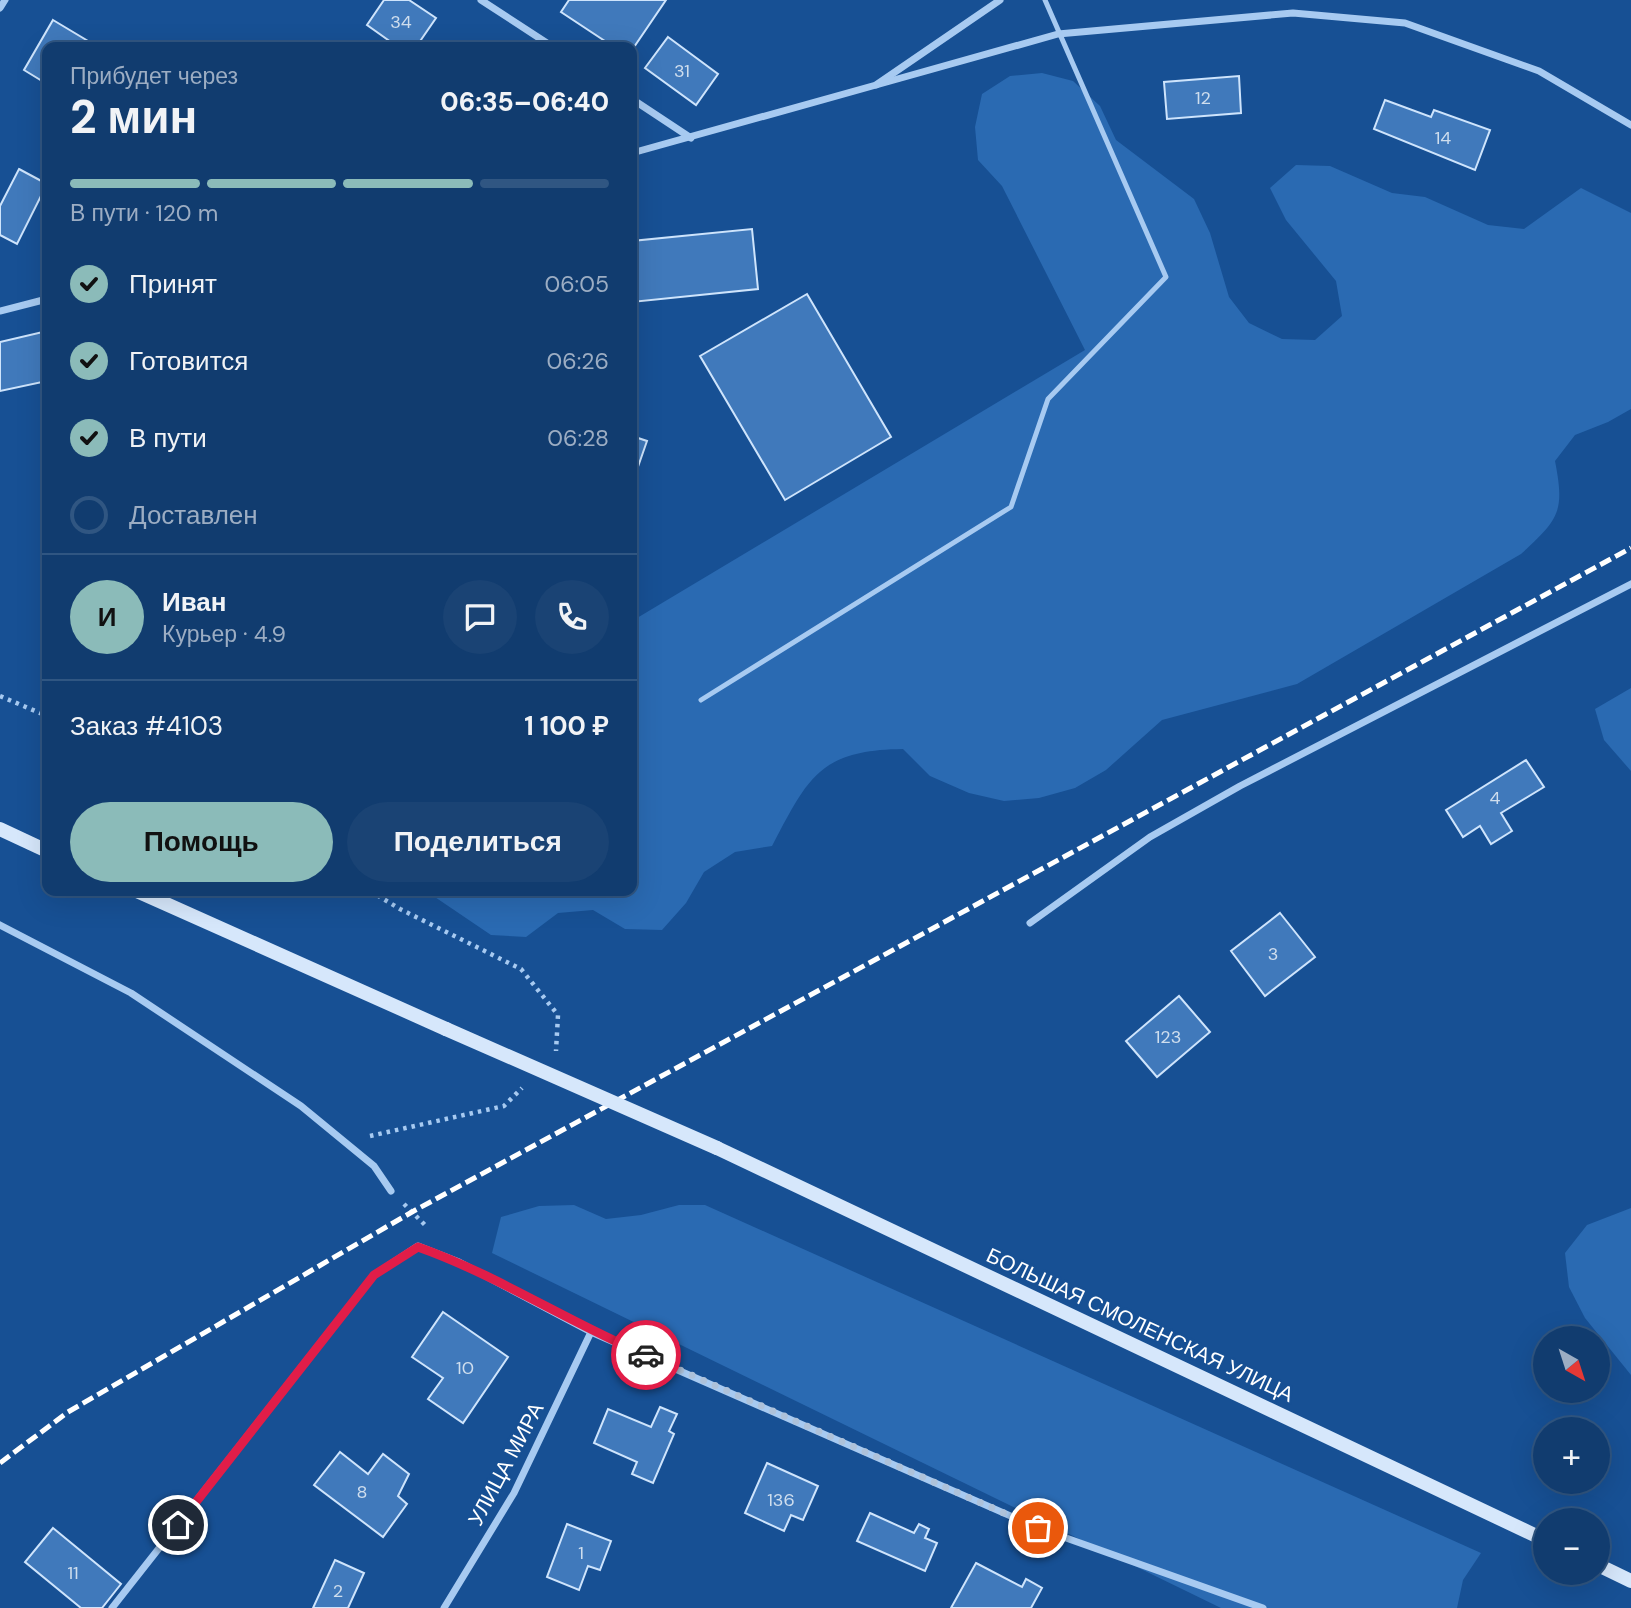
<!DOCTYPE html>
<html lang="ru">
<meta charset="utf-8">
<style>
:root{--surface:#113c6f;--page:#1a4374;--text:#f1f3f6;--muted:#9cadc3;--line:#305682;--accent:#8bbbb9}
body{margin:0;font-family:"DM Sans",sans-serif;background:var(--page);color:var(--text);height:100vh;display:flex;flex-direction:column;font-size:26px;white-space:nowrap}
*{box-sizing:border-box;margin:0}
p{font-size:23px;color:var(--muted)}
.icon{flex:none;width:38px;height:38px;fill:none;stroke:currentColor;stroke-width:2;stroke-linecap:round;stroke-linejoin:round}
.map{position:relative;flex:1;overflow:hidden}
.details{position:absolute;left:42px;top:42px;width:595px;height:854px;display:flex;flex-direction:column;background:var(--surface);border-radius:14px;box-shadow:0 7px 28px #0002,0 0 0 2px var(--line)}
.details>*{flex:none}
.needle{width:46px;rotate:141deg}
.buttons{position:absolute;left:1533px;top:1326px;display:grid;gap:14px}
.buttons a{display:grid;place-items:center;width:77px;height:77px;border-radius:50%;background:var(--surface);box-shadow:0 7px 28px #0002,0 0 0 2px var(--line);font-size:35px}
.pin{position:absolute;display:grid;place-items:center;width:60px;height:60px;color:#fff;margin:-30px;border:4px solid #fff;border-radius:50%;box-shadow:0 2px 7px #0007}
.courier{position:absolute;display:grid;place-items:center;width:70px;height:70px;margin:-35px;border:5px solid #e11d48;border-radius:50%;background:#fff;color:#222;box-shadow:0 2px 9px #0007}
.summary em{font-style:normal;font-weight:800}
.summary div{display:flex;flex-direction:column-reverse}
.summary{display:flex;align-items:center;justify-content:space-between;height:119px;padding:0 28px}
h1{font-size:46px;font-weight:800;line-height:52px}
.bar{display:grid;grid-template-columns:repeat(4,1fr);gap:10px 7px;align-content:center;height:84px;padding:0 28px}
.bar i{height:9px;border-radius:5px;background:var(--line)}
.bar .selected{background:var(--accent)}
.bar p{grid-column:span 4}
.line{display:flex;align-items:center;gap:18px;padding:0 28px;border-top:2px solid var(--line)}
.line div{flex:1}
.round{display:grid;place-items:center;flex:none;width:74px;height:74px;border-radius:37px;background:var(--page)}
ol{padding:0 28px;list-style:none}
li{display:flex;align-items:center;gap:21px;height:77px}
li p{margin-inline-start:auto}
li .icon{padding:7px;border-radius:50%;background:var(--accent);color:#111;stroke-width:4}
li:last-child{color:var(--muted)}
li i{width:38px;height:38px;border:4px solid var(--line);border-radius:50%}
.action{display:flex;gap:14px;margin-top:auto;padding:14px 28px}
.action a{flex:1;height:80px;border-radius:42px;background:var(--accent);color:#111;font-size:28px;font-weight:800;line-height:80px;text-align:center}
.action a+a{background:var(--page);color:var(--text)}
.map>svg:first-child{display:block}
.green{fill:#2a6ab2}
.building{fill:#4079bb;stroke:#cee4fc;stroke-width:2}
.lines{fill:none;stroke-linecap:round;stroke-linejoin:round}
.path{stroke:#a7caf1;stroke-width:4.5;stroke-dasharray:3.5 5;stroke-linecap:butt}
.lane{stroke:#a7caf1;stroke-width:5}
.street{stroke:#a7caf1;stroke-width:7}
.secondary{stroke:#d6e7fb;stroke-width:14}
.rail{stroke:#fff;stroke-width:5;stroke-dasharray:12 5;stroke-linecap:butt}
.secondary-bridge{stroke:#d6e7fb;stroke-width:14}
.done{stroke:#aec2da;stroke-width:7;stroke-dasharray:0 12.6}
.route{stroke:#e11d48;stroke-width:9}
.labels{text-anchor:middle;stroke-width:5;stroke-linejoin:round;paint-order:stroke}
.number-label{font-size:18px;fill:#cfdeee}
.street-label{font-size:21px;fill:#fff;stroke:#175094}
</style>
<div class="map">
<svg width="1631" height="1608" viewBox="0 0 1631 1608">
<rect width="100%" height="100%" fill="#175094"/>
<g class="green">
<path d="M1042 73 1073 81 1100 106 1116 140 1194 199 1210 233 1229 297 1249 323 1282 339 1315 340 1342 316 1336 281 1286 220 1270 188 1296 165 1330 166 1392 193 1425 197 1488 225 1524 229 1581 188 1631 213V409L1608 422 1575 435 1555 461C1565 512 1559 519 1521 554L1297 684 1162 720 1106 770 1075 788 1039 798 1004 801 969 793 930 776 903 749C819 750 808 778 772 846L735 852 704 872 686 903 662 930 625 929 593 910 558 913 526 937 491 935 426 891H632V621L1085 350 1002 186 978 160 975 127 982 94 1010 76Z"/>
<path d="M1631 688V771L1604 740 1595 709Z"/>
<path d="M574 1205 606 1219 641 1215 679 1205H705L1481 1553 1463 1580 1457 1608H1221L492 1253 501 1217 539 1206Z"/>
<path d="M1631 1208V1375L1585 1318 1569 1287 1565 1253 1587 1225Z"/>
</g>
<g class="building">
<path d="M384 0H409L436 18 416 47H398L367 25Z"/>
<path d="M569 0H666L632 50V47H614L561 12Z"/>
<path d="M53 20 98 47H47V84L24 70Z"/>
<path d="M668 37 718 74 696 105 645 68Z"/>
<path d="M1239 76 1241 113 1167 119 1164 82Z"/>
<path d="M1385 100 1431 117 1434 110 1490 130 1475 170 1374 129Z"/>
<path d="M19 169 47 184 17 244 0 235V206Z"/>
<path d="M752 229 758 289 632 302V241Z"/>
<path d="M807 294 891 437 785 500 700 356Z"/>
<path d="M47 331V381L0 391V342Z"/>
<path d="M632 436 647 441 632 484Z"/>
<path d="M1526 760 1544 787 1501 813 1512 831 1491 844 1480 826 1463 837 1446 810Z"/>
<path d="M1280 913 1315 957 1265 996 1231 951Z"/>
<path d="M1179 996 1210 1032 1157 1077 1126 1041Z"/>
<path d="M443 1312 508 1357 463 1423 428 1399 443 1378 412 1357Z"/>
<path d="M660 1407 677 1414 669 1431 674 1434 653 1483 632 1474 637 1462 594 1443 608 1409 651 1427Z"/>
<path d="M340 1452 368 1474 383 1454 409 1474 398 1496 407 1504 383 1537 314 1485Z"/>
<path d="M767 1463 818 1486 803 1520 791 1515 784 1531 745 1513Z"/>
<path d="M870 1513 914 1533 919 1524 929 1529 925 1538 937 1543 925 1571 857 1541Z"/>
<path d="M567 1524 611 1541 600 1570 588 1566 579 1590 547 1577Z"/>
<path d="M53 1528 121 1584 102 1608H81L25 1562Z"/>
<path d="M335 1560 364 1573 348 1608H313Z"/>
<path d="M976 1563 1022 1587 1026 1579 1042 1588 1031 1608H951Z"/>
</g>
<g class="lines">
<g class="path">
<path d="M0 696 47 716"/>
<path d="M370 891 400 909 521 969 558 1015 556 1051"/>
<path d="M370 1136 504 1106 522 1088"/>
<path d="M404 1204 425 1225"/>
</g>
<path class="lane" d="M701 700 1011 507 1048 399 1166 277 1045 0"/>
<g class="street">
<path d="M481 0 553 47"/>
<path d="M0 8 5 0"/>
<path d="M876 85 1058 34 1293 13 1405 23 1539 71 1631 125"/>
<path d="M632 99 691 138"/>
<path d="M632 153 876 85 1000 0"/>
<path d="M0 311 47 299"/>
<path d="M1030 923 1150 837 1240 786 1631 584"/>
<path d="M0 925 131 993 301 1106 374 1166 391 1191"/>
<path d="M112 1608 374 1275 418 1246 459 1262 591 1332 1038 1528 1263 1608"/>
<path d="M444 1608 514 1493 591 1332"/>
</g>
<g class="secondary">
<path d="M0 829 47 851"/>
<path d="M137 891 446 1029"/>
<path d="M717 1148 1545 1540"/>
<path d="M1598 1565 1631 1581"/>
</g>
<path class="rail" d="M0 1463 68 1412 412 1212 1631 548"/>
<path class="secondary-bridge" d="M446 1029 717 1148"/>
</g>
<g class="lines">
<path class="done" d="M646 1355 1038 1528"/>
<path class="route" d="M178 1525 374 1275 418 1247C497 1275 568 1322 646 1355"/>
</g>
<g class="labels">
<g class="number-label">
<text x="401" y="28">34</text>
<text x="682" y="77">31</text>
<text x="1203" y="104">12</text>
<text x="1443" y="144">14</text>
<text x="1495" y="804">4</text>
<text x="1273" y="960">3</text>
<text x="1168" y="1043">123</text>
<text x="465" y="1374">10</text>
<text x="362" y="1498">8</text>
<text x="781" y="1506">136</text>
<text x="581" y="1559">1</text>
<text x="73" y="1579">11</text>
<text x="338" y="1597">2</text>
</g>
<g class="street-label">
<text transform="translate(1140 1325) rotate(25)" y="7">БОЛЬШАЯ СМОЛЕНСКАЯ УЛИЦА</text>
<text transform="translate(506 1464) rotate(-62)" y="7">УЛИЦА МИРА</text>
</g>
</g>
</svg>
<div class="buttons">
<a><svg class="needle" viewBox="-14 -14 28 28"><path d="M0-13l5 13h-10z" fill="#e53935"/><path d="M0 13l5-13h-10z" fill="#9cadc3"/></svg></a>
<a>+</a>
<a>−</a>
</div>
<div class="pin" style="left:1038px;top:1528px;background:#ea580c"><svg class="icon" aria-label="bag" viewBox="0 0 24 24"><path d="M5 8h14l-1 12H6zM9 8a3 3 0 0 1 6 0"/></svg></div>
<div class="pin" style="left:178px;top:1525px;background:#1f2937"><svg class="icon" aria-label="home" viewBox="0 0 24 24"><path d="M3 11l9-7 9 7M6 9v11h12V9"/></svg></div>
<div class="courier" style="left:646px;top:1355px"><svg class="icon" aria-label="car" viewBox="0 0 24 24"><path d="M5 17H2v-5l4-1 3-4h7l3 4 3 1v5h-3M9 17h6M6 11h13"/><circle cx="7" cy="17" r="2"/><circle cx="17" cy="17" r="2"/></svg></div>
<section class="details">
<div class="summary"><div><h1>2 мин</h1><p>Прибудет через</p></div><em>06:35–06:40</em></div>
<div class="bar"><i class="selected"></i><i class="selected"></i><i class="selected"></i><i></i><p>В пути · 120 m</p></div>
<ol>
<li><svg class="icon" aria-label="check" viewBox="0 0 24 24"><path d="M5 12l5 5 9-10"/></svg>Принят<p>06:05</p></li>
<li><svg class="icon" aria-label="check" viewBox="0 0 24 24"><path d="M5 12l5 5 9-10"/></svg>Готовится<p>06:26</p></li>
<li><svg class="icon" aria-label="check" viewBox="0 0 24 24"><path d="M5 12l5 5 9-10"/></svg>В пути<p>06:28</p></li>
<li><i></i>Доставлен</li>
</ol>
<div class="line" style="height:126px"><b class="round" style="background:var(--accent);color:#111">И</b><div><b>Иван</b><p>Курьер · 4.9</p></div><a class="round"><svg class="icon" aria-label="chat" viewBox="0 0 24 24"><path d="M4 5h16v11H9l-5 4z"/></svg></a><a class="round"><svg class="icon" aria-label="phone" viewBox="0 0 24 24"><path d="M5 4h4l2 5-3 2q2 4 5 5l2-3 5 2v4C11 20 4 13 5 4z"/></svg></a></div>
<div class="line" style="height:91px"><div>Заказ #4103</div><b>1 100 ₽</b></div>
<div class="action"><a>Помощь</a><a>Поделиться</a></div>
</section>
</div>
